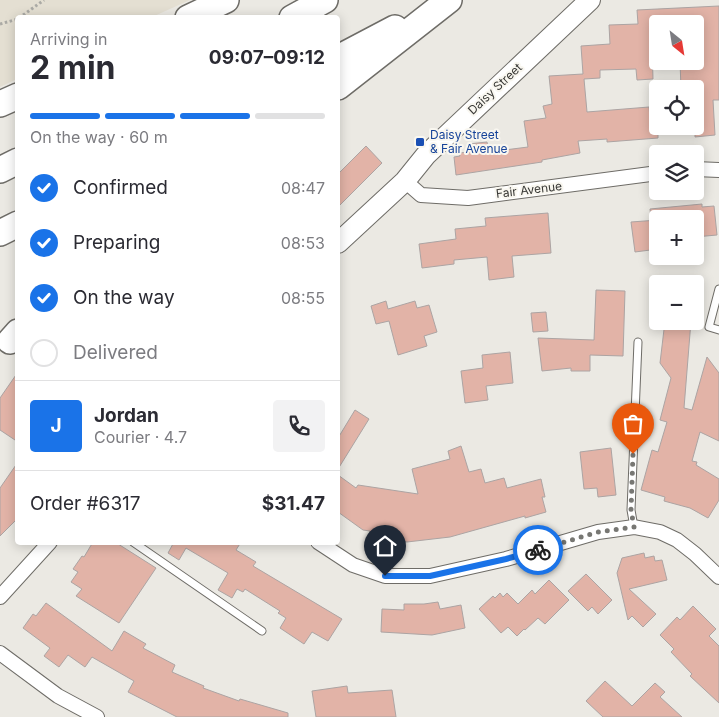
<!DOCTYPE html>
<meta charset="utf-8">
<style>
:root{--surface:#fff;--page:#f2f2f3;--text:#2b2b33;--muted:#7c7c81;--line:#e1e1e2;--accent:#1a73e8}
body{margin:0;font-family:Inter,sans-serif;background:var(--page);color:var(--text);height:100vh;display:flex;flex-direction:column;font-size:19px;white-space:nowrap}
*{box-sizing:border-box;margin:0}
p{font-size:16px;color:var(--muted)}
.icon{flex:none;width:28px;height:28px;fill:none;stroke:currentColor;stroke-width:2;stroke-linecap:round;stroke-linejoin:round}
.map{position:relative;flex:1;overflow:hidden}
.drawer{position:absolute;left:15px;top:15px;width:325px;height:530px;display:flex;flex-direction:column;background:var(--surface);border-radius:5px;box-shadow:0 2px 12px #0003}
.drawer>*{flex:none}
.needle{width:32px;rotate:150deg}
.buttons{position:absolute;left:649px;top:15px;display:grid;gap:10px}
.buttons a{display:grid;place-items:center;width:55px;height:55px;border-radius:5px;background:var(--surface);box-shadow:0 2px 12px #0003;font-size:25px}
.pin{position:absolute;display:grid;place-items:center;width:42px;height:42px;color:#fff;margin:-51px -21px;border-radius:50% 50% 50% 0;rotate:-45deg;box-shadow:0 0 5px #0007}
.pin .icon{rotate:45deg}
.courier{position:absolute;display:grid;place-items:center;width:50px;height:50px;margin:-25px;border:4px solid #1a73e8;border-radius:50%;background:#fff;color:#222;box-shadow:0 1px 6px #0007}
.head em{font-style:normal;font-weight:700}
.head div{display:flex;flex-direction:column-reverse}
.head{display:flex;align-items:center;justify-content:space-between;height:85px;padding:0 15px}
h1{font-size:32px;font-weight:700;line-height:38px}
.bar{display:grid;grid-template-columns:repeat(4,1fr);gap:8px 5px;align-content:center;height:60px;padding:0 15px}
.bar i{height:6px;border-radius:4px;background:var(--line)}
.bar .selected{background:var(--accent)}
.bar p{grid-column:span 4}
.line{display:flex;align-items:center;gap:12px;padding:0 15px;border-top:1px solid var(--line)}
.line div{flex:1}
.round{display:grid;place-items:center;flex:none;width:52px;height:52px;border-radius:5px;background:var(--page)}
ol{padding:0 15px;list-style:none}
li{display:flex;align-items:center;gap:15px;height:55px}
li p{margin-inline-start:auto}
li .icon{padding:5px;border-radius:50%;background:var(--accent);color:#fff;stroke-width:4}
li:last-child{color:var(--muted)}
li i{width:28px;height:28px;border:2px solid var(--line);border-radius:50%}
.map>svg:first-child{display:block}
.built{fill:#e4dfd2}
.building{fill:#e2b3a7;stroke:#aca4a3}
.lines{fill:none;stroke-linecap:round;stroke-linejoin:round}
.lane-casing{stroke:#6e6c67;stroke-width:9}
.street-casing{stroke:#6e6c67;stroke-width:16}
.secondary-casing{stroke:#6e6c67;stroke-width:22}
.highway-casing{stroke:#6e6c67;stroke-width:28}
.path{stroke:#abaaa5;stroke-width:3;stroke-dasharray:2.5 2.5;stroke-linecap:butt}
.lane{stroke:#fff;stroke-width:7}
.street{stroke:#fff;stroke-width:14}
.secondary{stroke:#fff;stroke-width:20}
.highway{stroke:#fff;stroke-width:25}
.done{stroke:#777773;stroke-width:5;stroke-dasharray:0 9}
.route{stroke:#1a73e8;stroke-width:6}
.transit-dot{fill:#1a4fb4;stroke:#f9f7f0;stroke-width:2}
.labels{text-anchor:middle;stroke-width:4;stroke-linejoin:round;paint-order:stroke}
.street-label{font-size:12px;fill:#393936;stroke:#f9f7f0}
.transit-label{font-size:12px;fill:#164399;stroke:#f9f7f0;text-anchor:start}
</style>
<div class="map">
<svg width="719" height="717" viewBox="0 0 719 717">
<rect width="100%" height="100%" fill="#ebe9e3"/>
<path class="built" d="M0 0H190L152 17 18 18 17 79 0 87Z"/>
<g class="building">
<path d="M719 6V100H713L715 135 695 137V89H681L680 61H695V24H658V45H652L653 79 637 80 636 69 600 70V78L584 79 587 112 649 107 650 118H658V138L607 142V139L578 141 580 153 542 160V162L456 175 454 157 460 156 459 153 469 152 468 144 487 142 489 152 528 147 524 121 546 118 543 106 552 104 549 76 583 74 581 46 610 44 609 25 638 24 637 10Z"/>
<path d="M366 146 382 163 338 207V174Z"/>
<path d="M702 204V207L714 206 717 235 695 237V219H651L650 209Z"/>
<path d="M548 213 551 253 512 256 514 277 489 280 487 257 454 260V264L422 268 419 244 456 239 455 229 486 226 485 218Z"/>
<path d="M658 220V249L635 252 631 222Z"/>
<path d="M596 290 625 291 623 356 590 355V371H571V368L542 371 538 338 594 340Z"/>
<path d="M386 301 388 309 415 301 417 308 429 305 437 332 424 336 427 346 398 355 389 321 376 324 371 306Z"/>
<path d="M546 312 548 331 533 332 531 313Z"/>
<path d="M665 321H691L684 408 692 410 707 357 719 373V441L700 432 692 461 697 462 696 465 719 479V500L708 518 690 508 664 501 665 497 641 490 652 450 658 452 667 422 660 420 671 378 660 363Z"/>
<path d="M510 352 513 383 486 386 488 400 465 403 461 371 483 368 482 355Z"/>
<path d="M18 372V442L0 430V398Z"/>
<path d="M355 410 369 419 338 469V438Z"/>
<path d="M461 446 469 472 481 469 485 483 504 478 507 488 541 479 545 497H542L546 512 525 518V516L450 537 407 542 378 538V534L370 533V531L363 530 338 512V475L356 488 358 485 418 494 412 469 450 459 448 451Z"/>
<path d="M611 448 616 495 598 497 597 488 584 489 580 452Z"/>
<path d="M18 462V518L0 536V488Z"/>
<path d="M93 542H115L156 568 119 623 76 596 82 589 71 582 78 572 73 569 82 556 84 557Z"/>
<path d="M174 542H241L236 550 256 562 253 566 342 619 328 641 312 632 304 644 280 628 286 618 278 613 280 611 245 589 243 592 237 589 232 598 218 590 228 573 186 548 179 560 168 553Z"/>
<path d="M644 553 645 558 654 556 655 561 662 560 667 580 629 589 656 614 643 627 632 616 628 620 617 573 622 558Z"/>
<path d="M586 574 612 600 598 614 592 607 588 611 568 591Z"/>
<path d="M549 580 569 600 545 624 538 618 525 630 524 629 517 636 508 627 501 633 479 609 493 596 495 598 500 593 503 597 507 593 518 604 532 590 535 594Z"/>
<path d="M438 602 440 609 461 605 465 628 432 635 381 632 382 609 404 610V604H424Z"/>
<path d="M46 603 112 651 124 631 146 644 143 648 175 665 172 672 204 686 203 688 239 701 240 699 288 713V717H177L128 692 134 681 92 657 85 667 68 655 59 667 44 656 50 648 23 628 33 614 36 616Z"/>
<path d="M693 606 716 629 709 636 719 646V703L690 676 692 674 671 652 674 649 660 635 677 617 680 620Z"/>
<path d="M605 681 632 706 655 683 665 692 660 697 682 717H603L586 701Z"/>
<path d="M347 686 348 693 392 690 396 717H316L312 691Z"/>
</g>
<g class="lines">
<g class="lane-casing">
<g id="lane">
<path d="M719 289 709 327 719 330"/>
<path d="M634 527 631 510 638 342"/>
<path d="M133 542 262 631"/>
</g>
</g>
<g class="street-casing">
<g id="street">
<path d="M695 169 719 170"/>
<path d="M405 181 421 195 468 198 658 173"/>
<path d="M318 542 353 565 385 576H430L506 559 598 532 634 527 660 532 677 540 695 554 719 577"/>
<path d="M0 597 50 542"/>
<path d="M0 653 58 696 97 717"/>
</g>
</g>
<g class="secondary-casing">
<path id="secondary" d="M338 243 405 181 426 155 590 0"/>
</g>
<g class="highway-casing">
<g id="highway">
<path d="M188 18 226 0"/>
<path d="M292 18 325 0"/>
<path d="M338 58 395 28"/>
<path d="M338 87 449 0"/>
<path d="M0 104 18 96"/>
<path d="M0 170 18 161"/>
<path d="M0 233 18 224"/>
<path d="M10 341 18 332"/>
</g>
</g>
<g class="path">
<path d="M19 18 44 0"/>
<path d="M0 24 18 19"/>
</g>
<use href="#lane" class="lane"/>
<use href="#street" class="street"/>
<use href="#secondary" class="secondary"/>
<use href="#highway" class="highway"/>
</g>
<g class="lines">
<path class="done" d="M538 550 598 532 634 527 631 510 633 454"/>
<path class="route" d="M385 576H430L506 559 538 550"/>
</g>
<rect class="transit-dot" x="415" y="137" width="10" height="10" rx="2.5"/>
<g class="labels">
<g class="street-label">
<text transform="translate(495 89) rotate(-43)" y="4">Daisy Street</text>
<text transform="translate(529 190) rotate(-7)" y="4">Fair Avenue</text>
</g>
<g class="transit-label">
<text x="430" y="139">Daisy Street<tspan x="430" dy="14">&amp; Fair Avenue</tspan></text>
</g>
</g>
</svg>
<div class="buttons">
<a><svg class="needle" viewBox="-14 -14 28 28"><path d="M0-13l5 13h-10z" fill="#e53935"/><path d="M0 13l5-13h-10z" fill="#7c7c81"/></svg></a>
<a><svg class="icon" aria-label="locate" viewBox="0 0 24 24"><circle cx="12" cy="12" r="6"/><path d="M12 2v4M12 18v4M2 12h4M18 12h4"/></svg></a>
<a><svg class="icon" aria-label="layers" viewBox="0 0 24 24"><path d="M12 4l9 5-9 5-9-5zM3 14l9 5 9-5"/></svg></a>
<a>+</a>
<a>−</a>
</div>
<div class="pin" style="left:633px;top:454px;background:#ea580c"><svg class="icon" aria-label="bag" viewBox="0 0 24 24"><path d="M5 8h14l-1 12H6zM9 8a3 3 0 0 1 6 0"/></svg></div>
<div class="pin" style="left:385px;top:576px;background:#1f2937"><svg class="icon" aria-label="home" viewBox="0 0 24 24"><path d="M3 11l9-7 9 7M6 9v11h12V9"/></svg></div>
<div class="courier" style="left:538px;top:550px"><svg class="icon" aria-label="bike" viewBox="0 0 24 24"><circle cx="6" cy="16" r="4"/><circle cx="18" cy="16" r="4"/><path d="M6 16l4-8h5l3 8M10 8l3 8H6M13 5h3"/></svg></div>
<section class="drawer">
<div class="head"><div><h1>2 min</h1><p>Arriving in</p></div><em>09:07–09:12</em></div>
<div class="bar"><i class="selected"></i><i class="selected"></i><i class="selected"></i><i></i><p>On the way · 60 m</p></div>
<ol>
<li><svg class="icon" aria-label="check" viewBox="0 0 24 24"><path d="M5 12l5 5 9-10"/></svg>Confirmed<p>08:47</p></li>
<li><svg class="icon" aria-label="check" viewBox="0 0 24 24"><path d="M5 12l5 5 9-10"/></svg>Preparing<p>08:53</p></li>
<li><svg class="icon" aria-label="check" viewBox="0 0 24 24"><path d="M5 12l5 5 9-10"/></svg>On the way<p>08:55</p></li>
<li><i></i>Delivered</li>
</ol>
<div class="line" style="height:90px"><b class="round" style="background:var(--accent);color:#fff">J</b><div><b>Jordan</b><p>Courier · 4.7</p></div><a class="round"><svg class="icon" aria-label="phone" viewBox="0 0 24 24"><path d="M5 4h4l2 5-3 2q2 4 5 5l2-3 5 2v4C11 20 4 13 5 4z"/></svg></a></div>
<div class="line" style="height:65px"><div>Order #6317</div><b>$31.47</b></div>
</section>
</div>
